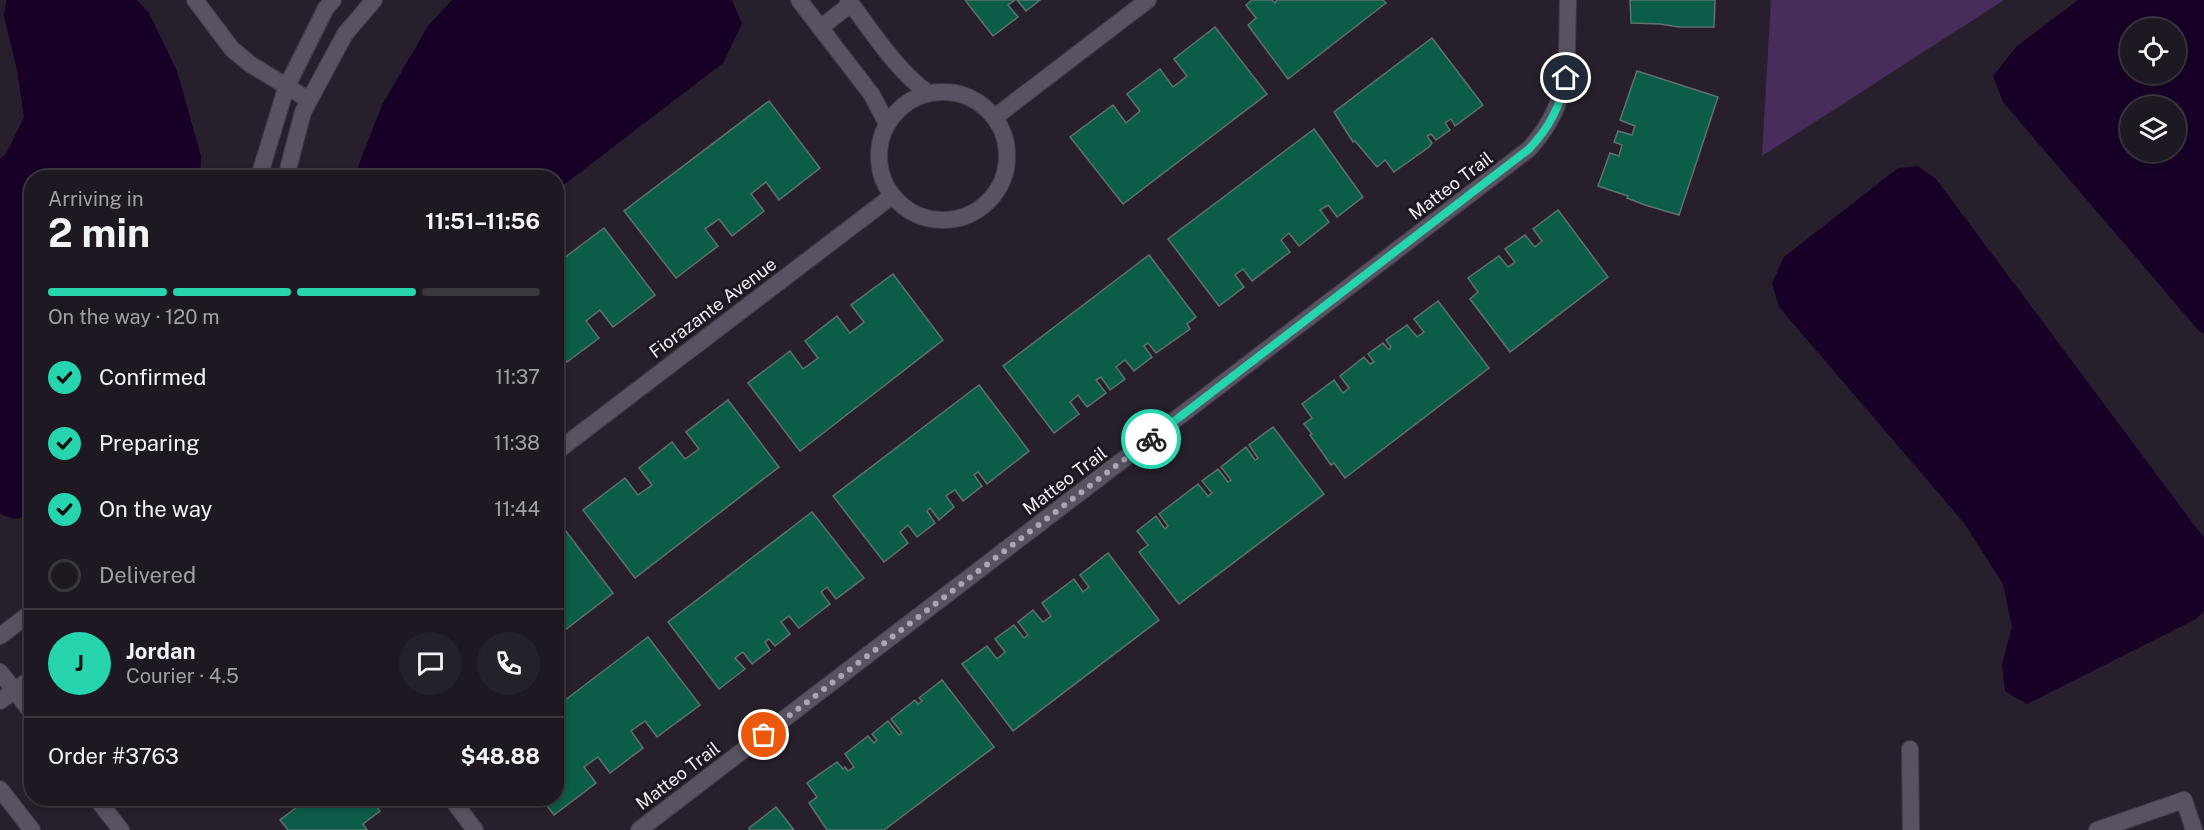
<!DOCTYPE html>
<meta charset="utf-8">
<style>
:root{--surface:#1d1821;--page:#25212a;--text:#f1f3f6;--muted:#a0a0a5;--line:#3b373f;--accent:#26d5ae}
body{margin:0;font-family:"Public Sans",sans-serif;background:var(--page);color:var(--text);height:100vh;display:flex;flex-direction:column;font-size:22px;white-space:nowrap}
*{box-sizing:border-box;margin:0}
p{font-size:20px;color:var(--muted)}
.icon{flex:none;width:33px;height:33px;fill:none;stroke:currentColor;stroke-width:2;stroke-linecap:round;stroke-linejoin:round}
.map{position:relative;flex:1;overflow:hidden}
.details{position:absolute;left:24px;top:170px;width:540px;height:636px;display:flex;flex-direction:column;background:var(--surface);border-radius:24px;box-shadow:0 3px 9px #0003,0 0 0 2px var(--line)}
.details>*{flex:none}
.controls{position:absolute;left:2120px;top:18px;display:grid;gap:12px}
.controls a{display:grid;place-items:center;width:66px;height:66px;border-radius:50%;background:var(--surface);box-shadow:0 3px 9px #0003,0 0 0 2px var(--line);font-size:30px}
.pin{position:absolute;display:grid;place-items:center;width:51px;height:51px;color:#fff;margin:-26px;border:3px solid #fff;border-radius:50%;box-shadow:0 2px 6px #0007}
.courier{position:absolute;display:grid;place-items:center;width:60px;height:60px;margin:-30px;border:4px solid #26d5ae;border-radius:50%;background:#fff;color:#222;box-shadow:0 2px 8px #0007}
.summary em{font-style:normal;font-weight:700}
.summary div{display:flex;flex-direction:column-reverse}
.summary{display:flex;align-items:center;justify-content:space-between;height:102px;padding:0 24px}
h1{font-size:39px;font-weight:700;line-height:45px}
.bar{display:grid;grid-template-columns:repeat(4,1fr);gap:9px 6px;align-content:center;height:72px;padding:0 24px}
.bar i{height:8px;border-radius:4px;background:var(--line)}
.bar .active{background:var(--accent)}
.bar p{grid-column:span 4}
.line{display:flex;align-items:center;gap:15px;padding:0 24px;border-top:2px solid var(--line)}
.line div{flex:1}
.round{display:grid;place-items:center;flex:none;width:63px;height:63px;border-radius:32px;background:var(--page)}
ol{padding:0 24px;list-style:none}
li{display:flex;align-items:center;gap:18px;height:66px}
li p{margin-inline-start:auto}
li .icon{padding:6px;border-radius:50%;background:var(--accent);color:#111;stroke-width:4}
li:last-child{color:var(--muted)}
li i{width:33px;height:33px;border:3px solid var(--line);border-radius:50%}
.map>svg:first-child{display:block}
.green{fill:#482d5c}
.water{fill:#180127;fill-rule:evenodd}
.building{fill:#0b5c49;stroke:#5f726b;stroke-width:1.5}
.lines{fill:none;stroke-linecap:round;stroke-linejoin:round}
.service-casing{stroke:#413c45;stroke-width:18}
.minor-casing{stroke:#413c45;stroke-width:18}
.tertiary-casing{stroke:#413c45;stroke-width:18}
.service{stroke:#595260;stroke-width:16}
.minor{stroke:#595260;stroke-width:16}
.tertiary{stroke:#595260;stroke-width:16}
.done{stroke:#aaa5ae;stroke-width:6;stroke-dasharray:0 10.8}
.route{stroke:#26d5ae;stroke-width:8}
.labels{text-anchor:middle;stroke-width:6;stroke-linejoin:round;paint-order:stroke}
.street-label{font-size:18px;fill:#f0ecf4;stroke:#1d1722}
</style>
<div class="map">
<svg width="2204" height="830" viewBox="0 0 2204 830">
<rect width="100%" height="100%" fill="#27202c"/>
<path class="green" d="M1771 0H2004L1762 156Z"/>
<g class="water">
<path d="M6 0H137L149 13 177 71 201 156 200 177H32L31 517 14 519 0 514V159L6 154 24 117 17 70 4 16Z"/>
<path d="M452 0H732L742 24 723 63 557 190 556 177H354L382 105 428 26Z"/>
<path d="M2078 0H2204V334L2199 331 2003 102 1993 76 2017 46ZM2175 28V74H2130V28ZM2175 106V152H2130V106Z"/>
<path d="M1918 166 1936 179 2204 538V611L2196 619 2027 704 2005 691 2002 664 2012 627 2003 584 1964 523 1779 307 1772 283 1784 257 1898 168Z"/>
</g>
<g class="building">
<path d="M965 0H1015L1008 5 1018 17 993 36Z"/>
<path d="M1017 0H1040L1026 11Z"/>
<path d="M1252 0H1272L1275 3 1277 0H1383L1386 3 1288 79 1248 25 1256 18 1246 5Z"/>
<path d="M1630 0H1715L1714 27H1679L1660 24 1631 23Z"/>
<path d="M1215 27 1267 94 1123 204 1070 137 1113 105 1126 123 1140 111 1127 94 1160 69 1173 87 1187 76 1174 59Z"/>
<path d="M1432 38 1483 105 1455 126 1451 119 1445 123 1450 130 1436 140 1431 134 1427 136 1432 143 1429 147 1394 172 1385 160 1377 167 1355 141 1353 142 1334 112Z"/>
<path d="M1637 71 1718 97 1679 215 1645 205 1627 198 1628 196 1598 186 1610 153 1619 156 1622 145 1614 142 1618 131 1632 135 1635 126 1620 120Z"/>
<path d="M769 101 820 168 779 200 766 182 751 194 764 211 732 236 719 219 705 229 718 246 676 278 624 211Z"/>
<path d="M1314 129 1363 197 1337 217 1328 205 1320 210 1329 222 1299 246 1289 233 1281 240 1290 252 1252 281 1243 269 1235 275 1244 287 1219 306 1168 239Z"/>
<path d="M1558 210 1608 277 1510 352 1470 299 1478 292 1468 278 1499 256 1508 267 1515 262 1505 249 1525 235 1535 247 1542 241 1533 229Z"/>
<path d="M604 228 655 295 613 327 600 310 586 321 599 338 567 362 556 347V264Z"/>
<path d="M1149 255 1196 317 1187 324 1190 329 1156 353 1148 343 1144 346 1152 357 1134 371 1125 360 1116 367 1125 379 1110 390 1101 377 1096 380 1106 393 1087 407 1078 395 1070 402 1079 414 1054 433 1003 366Z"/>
<path d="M893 274 943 340 800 451 748 383 790 351 803 369 818 358 805 341 837 316 850 333 864 322 851 305Z"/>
<path d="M1438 301 1489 368 1345 478 1334 463 1331 465 1310 435 1312 434 1304 424 1312 418 1302 404 1334 380 1343 393 1349 388 1340 376 1364 357 1370 364 1374 362 1368 354 1383 343 1389 350 1391 347 1386 340 1407 325 1417 337 1424 332 1414 319Z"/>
<path d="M979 385 1029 451 987 484 978 472 974 475 982 486 963 501 955 490 946 496 954 507 939 520 930 508 927 511 935 523 917 537 908 525 900 532 908 543 884 562 833 496Z"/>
<path d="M728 400 779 467 635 578 583 510 625 478 638 495 652 485 639 468 672 442 685 459 699 449 686 432Z"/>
<path d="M1273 427 1324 494 1179 604 1139 552 1148 545 1137 531 1156 516 1165 529 1168 526 1159 514 1198 484 1208 496 1212 493 1202 481 1218 469 1228 482 1231 480 1221 467 1246 447 1255 460 1258 458 1249 445Z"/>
<path d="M812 512 864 578 836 599 827 587 821 592 830 604 799 628 789 616 781 622 790 634 775 646 769 639 765 642 770 650 752 664 743 652 735 658 745 669 719 689 668 622Z"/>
<path d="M562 526 613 593 556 637V530Z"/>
<path d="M1108 553 1159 620 1013 731 962 664 987 646 997 659 1005 652 995 639 1014 625 1024 638 1028 635 1018 622 1033 610 1043 622 1051 616 1042 603 1074 579 1083 592 1089 587 1080 575Z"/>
<path d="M648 637 700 705 657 737 645 721 631 731 643 748 610 773 598 757 584 767 596 783 554 815 541 798H556V707Z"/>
<path d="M942 680 994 747 884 830H827L809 803 817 797 807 783 837 762 843 769 845 767 848 771 854 767 845 754 868 736 874 743 877 740 872 734 888 721 899 735 902 733 891 719 915 700 918 704 922 701 919 698Z"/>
<path d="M309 798H370L380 811 363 824 367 830H288L280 820Z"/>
<path d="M776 807 794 830H750L749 828Z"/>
</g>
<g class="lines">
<g class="service-casing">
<g id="service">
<path d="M195 0 232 49 250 64 309 100"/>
<path d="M1910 749 1911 830"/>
<path d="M2097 830 2184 800 2194 830"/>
</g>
</g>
<g class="minor-casing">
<g id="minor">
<path d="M799 0 872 95 887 124"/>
<path d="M848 0C873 32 895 69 928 93"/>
<path d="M820 28 851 4"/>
<circle cx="943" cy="156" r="64"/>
<path d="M995 117 1148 0"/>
<path d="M259 177 286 88 326 8 333 0"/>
<path d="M286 177 303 112 345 34 374 0"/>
<path d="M556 452 892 196"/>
<path d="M0 636 32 612"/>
<path d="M0 701 32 678"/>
<path d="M451 798 475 830"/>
<path d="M639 830 1529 149C1573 101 1566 60 1568 0"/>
</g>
</g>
<g class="tertiary-casing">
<g id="tertiary">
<path d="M0 672 32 713"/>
<path d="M0 789 32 830"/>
<path d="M96 798 121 830"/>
</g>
</g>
<use href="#service" class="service"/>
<use href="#minor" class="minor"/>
<use href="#tertiary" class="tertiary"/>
</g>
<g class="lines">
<path class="done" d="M764 735 1151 439"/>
<path class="route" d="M1151 439 1529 149C1549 128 1560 107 1566 78"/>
</g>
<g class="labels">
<g class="street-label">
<text transform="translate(1451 186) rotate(-37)" y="6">Matteo Trail</text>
<text transform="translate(713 308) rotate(-37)" y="6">Fiorazante Avenue</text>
<text transform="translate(1065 481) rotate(-37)" y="6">Matteo Trail</text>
<text transform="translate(678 776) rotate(-37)" y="6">Matteo Trail</text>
</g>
</g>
</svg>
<div class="controls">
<a><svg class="icon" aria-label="locate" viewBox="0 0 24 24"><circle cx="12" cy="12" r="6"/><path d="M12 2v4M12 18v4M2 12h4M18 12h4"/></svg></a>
<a><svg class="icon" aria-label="layers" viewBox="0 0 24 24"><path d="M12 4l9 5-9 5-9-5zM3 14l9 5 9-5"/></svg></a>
</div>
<div class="pin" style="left:764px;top:735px;background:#ea580c"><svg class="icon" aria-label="bag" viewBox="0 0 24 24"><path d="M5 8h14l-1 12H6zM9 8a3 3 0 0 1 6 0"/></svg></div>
<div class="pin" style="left:1566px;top:78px;background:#1f2937"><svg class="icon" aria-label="home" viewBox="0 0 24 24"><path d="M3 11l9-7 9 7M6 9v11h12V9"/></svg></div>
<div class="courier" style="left:1151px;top:439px"><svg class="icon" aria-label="bike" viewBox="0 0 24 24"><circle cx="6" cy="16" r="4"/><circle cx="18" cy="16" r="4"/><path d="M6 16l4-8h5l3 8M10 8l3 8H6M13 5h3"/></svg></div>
<section class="details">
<div class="summary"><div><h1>2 min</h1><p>Arriving in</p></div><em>11:51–11:56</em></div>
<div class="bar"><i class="active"></i><i class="active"></i><i class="active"></i><i></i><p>On the way · 120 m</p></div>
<ol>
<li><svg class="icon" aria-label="check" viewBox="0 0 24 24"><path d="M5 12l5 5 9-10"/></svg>Confirmed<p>11:37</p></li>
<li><svg class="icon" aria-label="check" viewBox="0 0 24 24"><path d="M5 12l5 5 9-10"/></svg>Preparing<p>11:38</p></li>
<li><svg class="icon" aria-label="check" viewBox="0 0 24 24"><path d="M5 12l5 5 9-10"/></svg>On the way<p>11:44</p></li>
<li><i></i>Delivered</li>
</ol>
<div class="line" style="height:108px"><b class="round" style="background:var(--accent);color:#111">J</b><div><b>Jordan</b><p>Courier · 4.5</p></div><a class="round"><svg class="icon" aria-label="chat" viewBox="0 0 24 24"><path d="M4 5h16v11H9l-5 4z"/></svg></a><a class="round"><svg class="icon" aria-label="phone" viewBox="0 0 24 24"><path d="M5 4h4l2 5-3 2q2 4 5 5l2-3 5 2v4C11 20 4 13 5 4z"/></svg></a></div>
<div class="line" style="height:78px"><div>Order #3763</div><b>$48.88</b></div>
</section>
</div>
